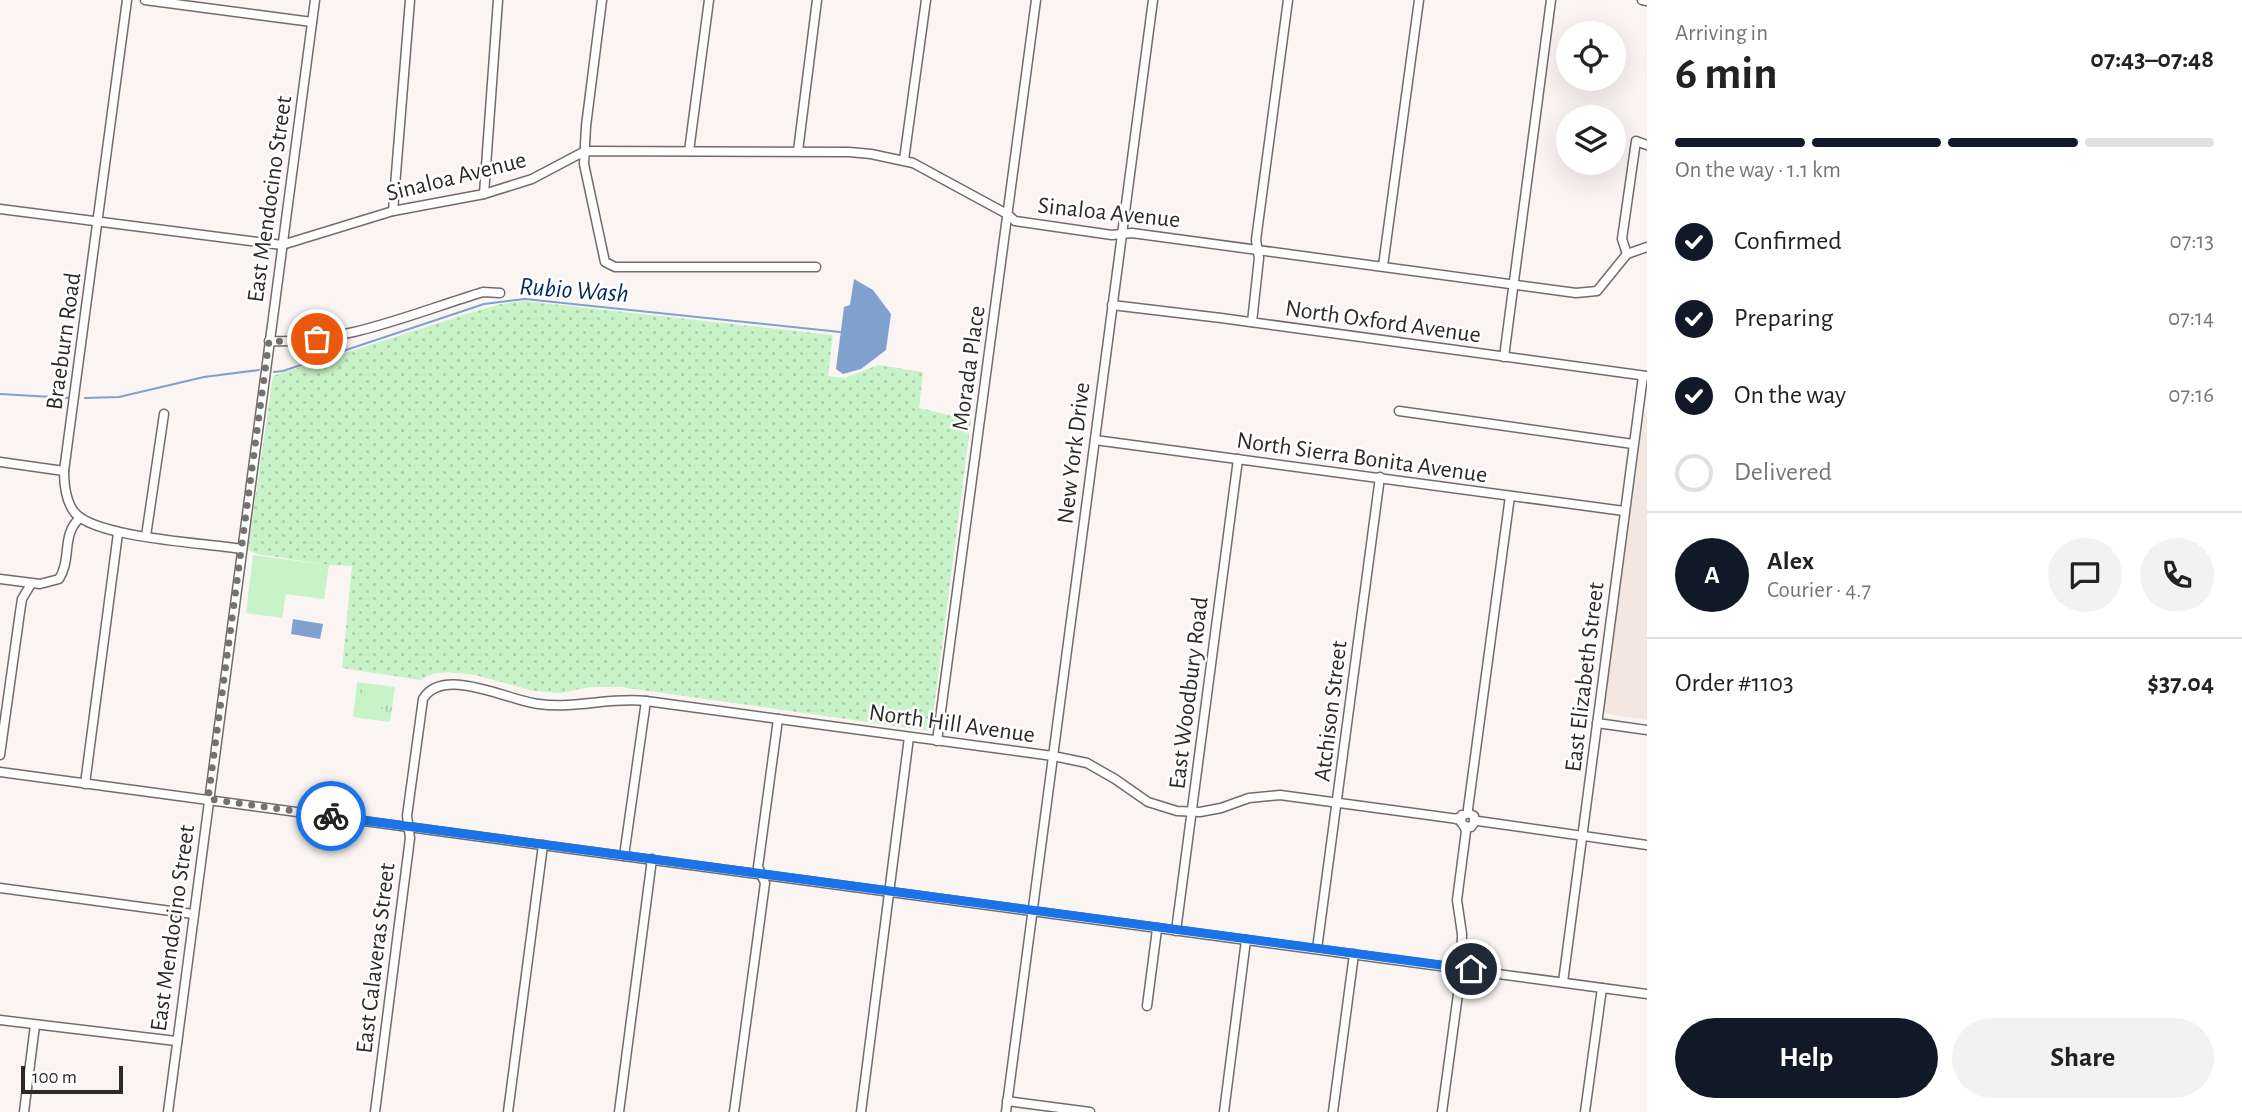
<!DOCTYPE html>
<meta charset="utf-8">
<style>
:root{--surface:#fff;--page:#f2f2f2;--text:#222;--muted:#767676;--line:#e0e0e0;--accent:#111827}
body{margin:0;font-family:"Alegreya Sans",sans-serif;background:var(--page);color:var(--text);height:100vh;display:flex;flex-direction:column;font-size:26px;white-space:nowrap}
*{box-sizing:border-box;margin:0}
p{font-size:23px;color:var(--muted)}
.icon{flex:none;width:38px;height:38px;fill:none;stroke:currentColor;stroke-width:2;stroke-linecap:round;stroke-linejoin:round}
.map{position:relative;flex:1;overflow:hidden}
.side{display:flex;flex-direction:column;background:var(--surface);width:595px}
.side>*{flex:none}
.buttons{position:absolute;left:1556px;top:21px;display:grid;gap:14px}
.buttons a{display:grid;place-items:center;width:70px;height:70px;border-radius:50%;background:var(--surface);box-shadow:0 7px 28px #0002;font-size:35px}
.scale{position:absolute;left:21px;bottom:18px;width:102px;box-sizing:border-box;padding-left:7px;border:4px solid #2c2a29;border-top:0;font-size:19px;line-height:24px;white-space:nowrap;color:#2c2a29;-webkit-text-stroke:5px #fff;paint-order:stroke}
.pin{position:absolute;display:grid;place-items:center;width:60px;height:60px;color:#fff;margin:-30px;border:4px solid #fff;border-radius:50%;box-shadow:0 2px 7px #0007}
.courier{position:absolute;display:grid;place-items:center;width:70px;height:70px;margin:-35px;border:5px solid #1a73e8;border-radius:50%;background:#fff;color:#222;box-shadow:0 2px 9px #0007}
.overview em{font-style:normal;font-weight:700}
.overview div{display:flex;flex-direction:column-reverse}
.overview{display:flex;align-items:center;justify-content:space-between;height:119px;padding:0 28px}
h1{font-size:46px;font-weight:700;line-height:52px}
.bar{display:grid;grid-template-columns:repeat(4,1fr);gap:10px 7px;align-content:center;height:84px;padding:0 28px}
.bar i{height:9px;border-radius:5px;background:var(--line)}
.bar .on{background:var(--accent)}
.bar p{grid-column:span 4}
.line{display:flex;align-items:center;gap:18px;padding:0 28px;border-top:2px solid var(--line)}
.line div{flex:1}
.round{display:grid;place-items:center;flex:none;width:74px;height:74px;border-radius:37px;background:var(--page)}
ol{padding:0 28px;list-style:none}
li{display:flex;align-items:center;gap:21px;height:77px}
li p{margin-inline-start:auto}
li .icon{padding:7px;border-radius:50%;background:var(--accent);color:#fff;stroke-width:4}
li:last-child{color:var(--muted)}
li i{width:38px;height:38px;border:4px solid var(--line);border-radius:50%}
.cta{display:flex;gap:14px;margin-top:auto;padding:14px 28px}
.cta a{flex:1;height:80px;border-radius:42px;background:var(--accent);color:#fff;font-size:28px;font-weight:700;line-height:80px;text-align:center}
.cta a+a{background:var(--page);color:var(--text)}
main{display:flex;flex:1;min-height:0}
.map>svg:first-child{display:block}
.built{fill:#f4e6e1}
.grass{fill:url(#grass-dots)}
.park{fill:url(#park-tufts)}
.garden{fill:#c8f2c7}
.water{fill:#80a0ce}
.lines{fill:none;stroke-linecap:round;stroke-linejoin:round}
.stream{stroke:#80a0ce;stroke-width:2}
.minor-casing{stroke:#716c6b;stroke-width:11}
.minor{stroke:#fff;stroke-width:8}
.done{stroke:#747170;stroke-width:7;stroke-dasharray:0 12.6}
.route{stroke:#1a73e8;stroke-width:9}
.labels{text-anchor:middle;stroke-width:5;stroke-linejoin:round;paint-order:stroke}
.street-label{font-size:24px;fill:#2c2a29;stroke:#fff}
.water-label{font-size:26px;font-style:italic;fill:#022a61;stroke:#fff}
</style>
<main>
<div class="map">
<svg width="1647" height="1112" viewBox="0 0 1647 1112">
<defs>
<pattern id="grass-dots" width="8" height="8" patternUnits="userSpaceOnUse" patternTransform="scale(1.75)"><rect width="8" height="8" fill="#c8f2c7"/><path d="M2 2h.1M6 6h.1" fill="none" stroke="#acd0ab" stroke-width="1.8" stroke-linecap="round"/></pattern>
<pattern id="park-tufts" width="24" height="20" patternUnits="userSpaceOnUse" patternTransform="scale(1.75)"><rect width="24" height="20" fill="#c8f2c7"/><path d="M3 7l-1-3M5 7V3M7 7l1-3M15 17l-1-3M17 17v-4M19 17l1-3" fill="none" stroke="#acd0ab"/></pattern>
</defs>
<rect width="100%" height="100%" fill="#faf5f3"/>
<path class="built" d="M1644 413H1647V720L1603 713Z"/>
<path class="grass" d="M524 301 833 335 828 376 845 378 878 365 923 372 919 408 971 420 931 731 620 687H590L561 693 534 691 475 675 448 672 432 674 420 680 342 668 352 566 329 565 257 554 248 550 273 376 470 313 501 304Z"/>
<path class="park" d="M357 682 395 687 390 722 353 717Z"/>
<g class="garden">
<path d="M253 555 329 565 324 599 286 594 282 618 246 613Z"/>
<path d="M363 687 387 690 386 702 361 699Z"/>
<path d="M360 706 385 709 383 720 359 717Z"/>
</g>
<g class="water">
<path d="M854 279 873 290 891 314 886 350 861 369 843 374 836 369 844 307 850 305Z"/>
<path d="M293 619 323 624 320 639 291 634Z"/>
</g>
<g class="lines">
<g class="stream">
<path d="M274 372 283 371 484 304 525 299 840 332"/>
<path d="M0 394 70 398"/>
<path d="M85 398 119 397 204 377 259 370"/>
</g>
<g class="minor-casing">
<g id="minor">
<path d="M127 0 64 471C64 485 66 502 75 513 97 538 205 543 242 549"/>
<path d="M145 0 312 22"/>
<path d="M602 0 586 126 584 164 605 262 615 267H816"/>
<path d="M1642 0 1647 1"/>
<path d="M689 151 709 0"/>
<path d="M798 151 817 0"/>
<path d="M904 160 926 0"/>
<path d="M484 194 498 0"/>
<path d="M0 209 282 245 393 211 484 194 532 179 585 151 849 152 871 154 913 163 1007 214 1015 221 1112 235 1132 233 1576 293 1597 291 1627 254 1647 247"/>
<path d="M393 211 410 0"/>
<path d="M1627 254 1622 239 1636 141 1647 145"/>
<path d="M1383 266 1419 0"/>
<path d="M1112 305 1221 318 1647 376"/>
<path d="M1252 322 1259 258 1256 240 1288 0"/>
<path d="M269 341C342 345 414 313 483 292L500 293"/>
<path d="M1504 357 1551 0"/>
<path d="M1399 411 1633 444"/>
<path d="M1095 440 1624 511"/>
<path d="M0 462 64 471"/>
<path d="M146 536 164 414"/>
<path d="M0 579 40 584 59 579C72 559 61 534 80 518"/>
<path d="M1597 723 1647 730"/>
<path d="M937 741 1036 0"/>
<path d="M0 755 20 612 22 599 31 584"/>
<path d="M0 772 1647 994"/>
<path d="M85 784 118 533"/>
<path d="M1468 809 1510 496"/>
<path d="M1456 819 1468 813 1474 816V823L1471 827 1464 826 1461 822 1462 815"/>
<path d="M1478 821 1647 845"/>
<path d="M624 856 646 701"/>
<path d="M0 888 193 914"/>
<path d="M1176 931 1238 459"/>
<path d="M1317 949 1380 477"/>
<path d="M1563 982 1643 376"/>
<path d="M1147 1006 1157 929"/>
<path d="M0 1020 176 1041"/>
<path d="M1007 1101 1090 1112"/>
<path d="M24 1112 35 1025"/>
<path d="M168 1112 315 0"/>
<path d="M375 1112 410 838 407 816 423 699C443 665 509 701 539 704 575 709 610 697 646 701L1053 756 1087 763 1115 779 1148 802 1177 811 1200 812 1221 808 1249 798 1280 795 1458 819 1461 822"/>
<path d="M508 1112 543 845"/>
<path d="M619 1112 652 859"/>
<path d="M734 1112 765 883 758 867 778 719"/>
<path d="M861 1112 909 737"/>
<path d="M1006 1112 1153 0"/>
<path d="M1224 1112 1246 940"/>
<path d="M1333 1112 1354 954"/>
<path d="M1442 1112 1461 972 1462 934 1457 900 1466 831 1464 826"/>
<path d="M1585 1112 1602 988"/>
</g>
</g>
<use href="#minor" class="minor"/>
</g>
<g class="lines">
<path class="done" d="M317 339 298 342 269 341 208 799 331 816"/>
<path class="route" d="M331 816 1471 969"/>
</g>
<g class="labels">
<g class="street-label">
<text transform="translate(456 176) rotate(-14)" y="8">Sinaloa Avenue</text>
<text transform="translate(269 199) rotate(-82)" y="8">East Mendocino Street</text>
<text transform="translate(1109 212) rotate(6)" y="8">Sinaloa Avenue</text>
<text transform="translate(1383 321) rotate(8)" y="8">North Oxford Avenue</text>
<text transform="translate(63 341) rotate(-82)" y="8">Braeburn Road</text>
<text transform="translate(968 368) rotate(-82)" y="8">Morada Place</text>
<text transform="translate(1073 453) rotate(-83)" y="8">New York Drive</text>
<text transform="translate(1362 457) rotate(8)" y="8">North Sierra Bonita Avenue</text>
<text transform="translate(1584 677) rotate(-83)" y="8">East Elizabeth Street</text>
<text transform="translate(1188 693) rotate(-83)" y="8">East Woodbury Road</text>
<text transform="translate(1330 711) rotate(-83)" y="8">Atchison Street</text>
<text transform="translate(952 723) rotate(8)" y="8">North Hill Avenue</text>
<text transform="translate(172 928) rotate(-82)" y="8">East Mendocino Street</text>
<text transform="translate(375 958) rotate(-83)" y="8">East Calaveras Street</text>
</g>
<g class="water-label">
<text transform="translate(574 289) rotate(4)" y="9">Rubio Wash</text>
</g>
</g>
</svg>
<div class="buttons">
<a><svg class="icon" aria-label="locate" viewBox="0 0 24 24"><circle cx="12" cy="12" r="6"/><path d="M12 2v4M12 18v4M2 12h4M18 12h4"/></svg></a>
<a><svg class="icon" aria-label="layers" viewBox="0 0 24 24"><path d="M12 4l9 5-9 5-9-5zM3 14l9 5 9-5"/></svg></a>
</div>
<div class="scale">100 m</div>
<div class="pin" style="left:317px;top:339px;background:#ea580c"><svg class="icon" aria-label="bag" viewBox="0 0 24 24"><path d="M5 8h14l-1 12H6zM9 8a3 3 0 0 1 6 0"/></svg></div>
<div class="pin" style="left:1471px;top:969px;background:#1f2937"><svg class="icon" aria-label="home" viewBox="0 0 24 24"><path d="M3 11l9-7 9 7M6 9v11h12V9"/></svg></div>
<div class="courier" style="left:331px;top:816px"><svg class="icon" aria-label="bike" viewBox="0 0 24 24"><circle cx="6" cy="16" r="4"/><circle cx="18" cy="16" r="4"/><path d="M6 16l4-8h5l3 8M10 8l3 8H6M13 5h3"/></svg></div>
</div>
<section class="side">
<div class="overview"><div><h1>6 min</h1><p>Arriving in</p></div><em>07:43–07:48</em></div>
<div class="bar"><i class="on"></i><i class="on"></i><i class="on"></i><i></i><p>On the way · 1.1 km</p></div>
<ol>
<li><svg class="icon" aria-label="check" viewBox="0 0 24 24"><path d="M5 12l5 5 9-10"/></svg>Confirmed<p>07:13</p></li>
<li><svg class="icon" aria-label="check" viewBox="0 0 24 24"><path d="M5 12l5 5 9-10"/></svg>Preparing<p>07:14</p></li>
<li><svg class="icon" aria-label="check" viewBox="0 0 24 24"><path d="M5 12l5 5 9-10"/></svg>On the way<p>07:16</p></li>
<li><i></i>Delivered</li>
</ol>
<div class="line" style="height:126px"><b class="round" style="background:var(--accent);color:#fff">A</b><div><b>Alex</b><p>Courier · 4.7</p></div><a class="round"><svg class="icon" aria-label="chat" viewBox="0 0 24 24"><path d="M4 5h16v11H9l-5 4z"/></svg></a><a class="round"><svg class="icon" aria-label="phone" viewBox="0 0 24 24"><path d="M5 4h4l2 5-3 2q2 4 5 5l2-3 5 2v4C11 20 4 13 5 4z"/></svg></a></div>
<div class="line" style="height:91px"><div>Order #1103</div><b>$37.04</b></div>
<div class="cta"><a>Help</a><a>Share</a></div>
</section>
</main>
